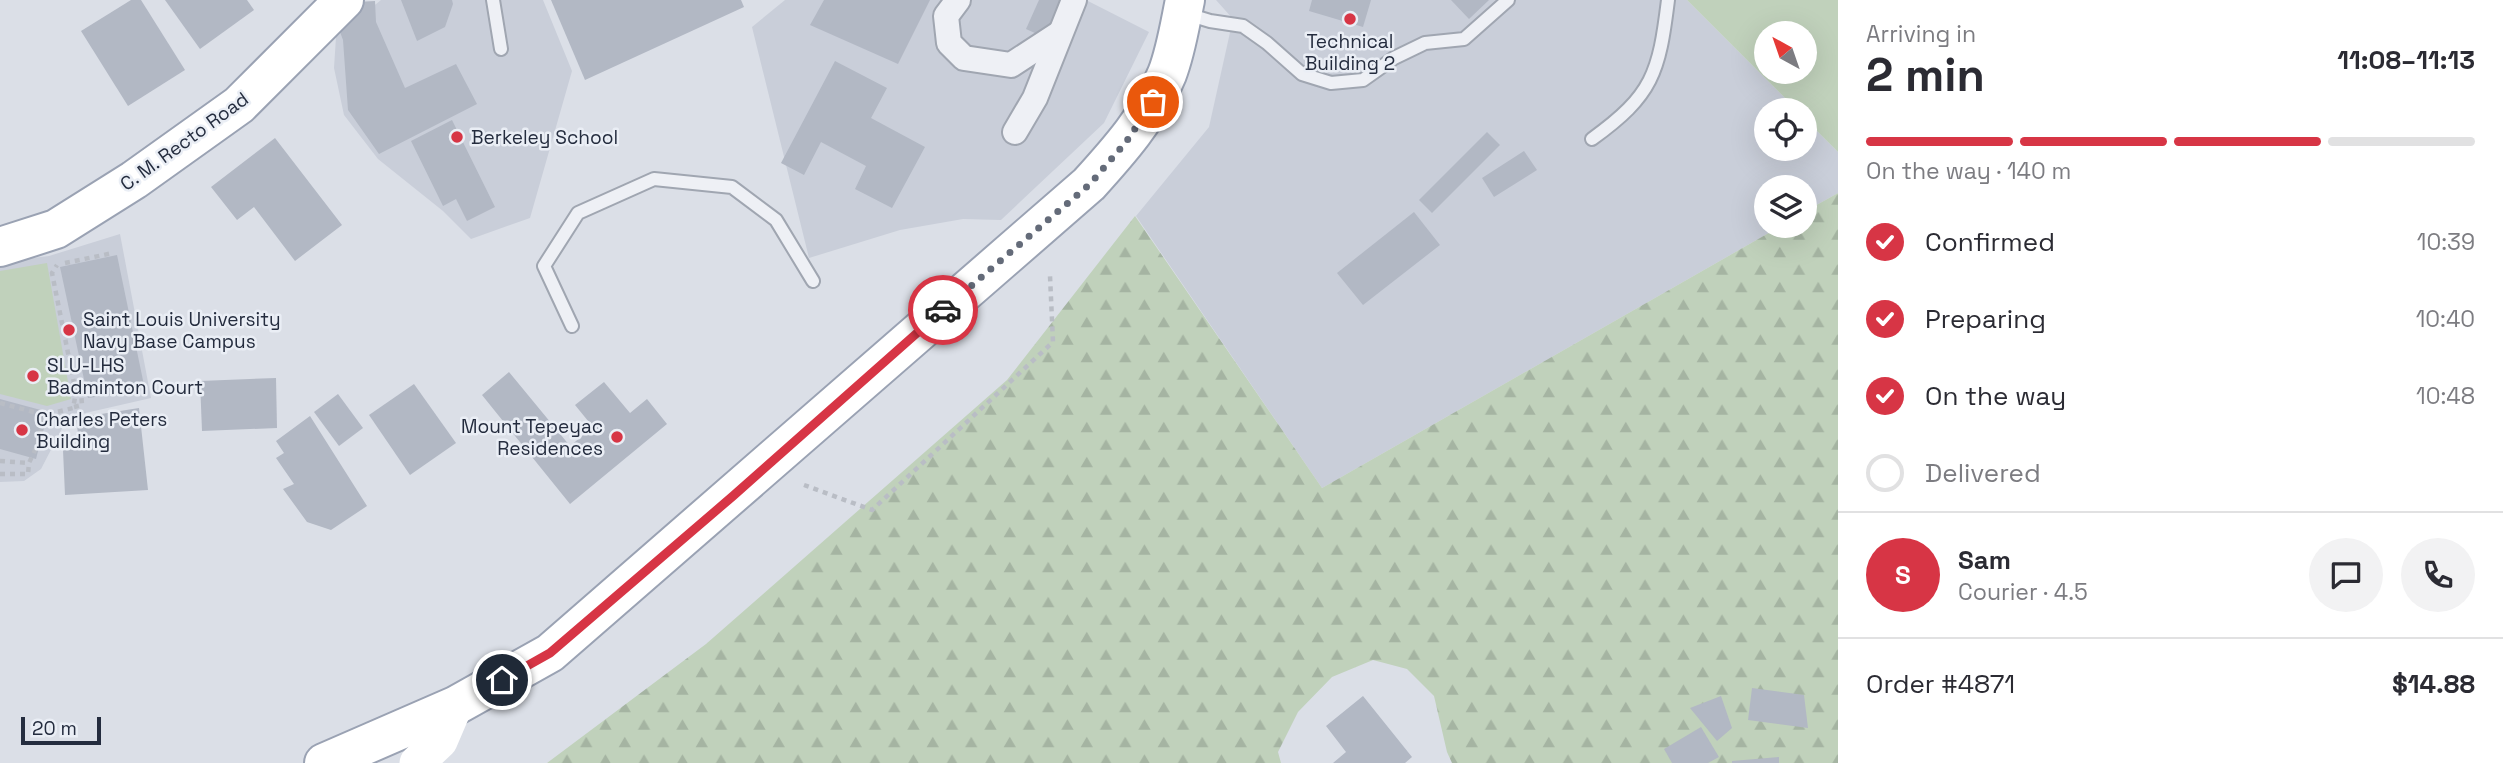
<!DOCTYPE html>
<meta charset="utf-8">
<style>
:root{--surface:#fff;--page:#f2f2f3;--text:#2b2b33;--muted:#7c7c81;--line:#e1e1e2;--accent:#d73545}
body{margin:0;font-family:"Space Grotesk",sans-serif;background:var(--page);color:var(--text);height:100vh;display:flex;flex-direction:column;font-size:26px;white-space:nowrap}
*{box-sizing:border-box;margin:0}
p{font-size:23px;color:var(--muted)}
.icon{flex:none;width:38px;height:38px;fill:none;stroke:currentColor;stroke-width:2;stroke-linecap:round;stroke-linejoin:round}
.map{position:relative;flex:1;overflow:hidden}
.drawer{display:flex;flex-direction:column;background:var(--surface);width:665px}
.drawer>*{flex:none}
.needle{width:46px;rotate:320deg}
.buttons{position:absolute;left:1754px;top:21px;display:grid;gap:14px}
.buttons a{display:grid;place-items:center;width:63px;height:63px;border-radius:50%;background:var(--surface);box-shadow:0 7px 28px #0002;font-size:35px}
.scale{position:absolute;left:21px;bottom:18px;width:80px;box-sizing:border-box;padding-left:7px;border:4px solid #242c3e;border-top:0;font-size:19px;line-height:24px;white-space:nowrap;color:#242c3e;-webkit-text-stroke:5px #eaeef5;paint-order:stroke}
.pin{position:absolute;display:grid;place-items:center;width:60px;height:60px;color:#fff;margin:-30px;border:4px solid #fff;border-radius:50%;box-shadow:0 2px 7px #0007}
.courier{position:absolute;display:grid;place-items:center;width:70px;height:70px;margin:-35px;border:5px solid #d73545;border-radius:50%;background:#fff;color:#222;box-shadow:0 2px 9px #0007}
.head em{font-style:normal;font-weight:600}
.head div{display:flex;flex-direction:column-reverse}
.head{display:flex;align-items:center;justify-content:space-between;height:119px;padding:0 28px}
h1{font-size:46px;font-weight:600;line-height:52px}
.bar{display:grid;grid-template-columns:repeat(4,1fr);gap:10px 7px;align-content:center;height:84px;padding:0 28px}
.bar i{height:9px;border-radius:5px;background:var(--line)}
.bar .on{background:var(--accent)}
.bar p{grid-column:span 4}
.line{display:flex;align-items:center;gap:18px;padding:0 28px;border-top:2px solid var(--line)}
.line div{flex:1}
.round{display:grid;place-items:center;flex:none;width:74px;height:74px;border-radius:37px;background:var(--page)}
ol{padding:0 28px;list-style:none}
li{display:flex;align-items:center;gap:21px;height:77px}
li p{margin-inline-start:auto}
li .icon{padding:7px;border-radius:50%;background:var(--accent);color:#fff;stroke-width:4}
li:last-child{color:var(--muted)}
li i{width:38px;height:38px;border:4px solid var(--line);border-radius:50%}
main{display:flex;flex:1;min-height:0}
.map>svg:first-child{display:block}
.built{fill:#c9ced9}
.forest{fill:url(#forest-firs)}
.garden{fill:#c0d1bb;fill-rule:evenodd}
.building{fill:#b2b8c4}
.lines{fill:none;stroke-linecap:round;stroke-linejoin:round}
.service-casing{stroke:#a0a6b1;stroke-width:16}
.minor-casing{stroke:#a0a6b1;stroke-width:28}
.primary-casing{stroke:#9aa2b3;stroke-width:42}
.path{stroke:#b9bdc5;stroke-width:4.5;stroke-dasharray:5 5;stroke-linecap:butt}
.service{stroke:#eef0f5;stroke-width:12}
.minor{stroke:#eef0f5;stroke-width:24}
.secondary{stroke:#fff;stroke-width:35}
.primary{stroke:#fff;stroke-width:38}
.done{stroke:#646b79;stroke-width:7;stroke-dasharray:0 12.6}
.route{stroke:#d73545;stroke-width:9}
.poi-dot{fill:#d73545;stroke:#eaeef5;stroke-width:2.5}
.labels{text-anchor:middle;stroke-width:5;stroke-linejoin:round;paint-order:stroke}
.poi-label{font-size:19px;fill:#242c3e;stroke:#eaeef5;text-anchor:start}
.street-label{font-size:19px;fill:#242c3e;stroke:#eaeef5}
</style>
<main>
<div class="map">
<svg width="1838" height="763" viewBox="0 0 1838 763">
<defs>
<pattern id="forest-firs" width="22" height="20" patternUnits="userSpaceOnUse" patternTransform="scale(1.75)"><rect width="22" height="20" fill="#c0d1bb"/><path d="M5 1l3.5 6h-7zM16 11l3.5 6h-7z" fill="#a5b4a2"/></pattern>
</defs>
<rect width="100%" height="100%" fill="#dbdfe7"/>
<g class="built">
<path d="M381 0H543L572 71 530 218 471 239 443 211 378 159 344 115 334 68 336 37Z"/>
<path d="M785 0H1086L1149 32 1104 123 1001 220 963 219 900 230 809 258 752 27Z"/>
<path d="M1216 0H1687L1797 110H1766V149H1804V118L1838 152V193L1804 212V187H1766V226H1781L1322 488 1136 216 1209 127 1233 19Z"/>
<path d="M120 234 151 398 68 417 41 469 24 481 0 482V262L49 256Z"/>
</g>
<path class="forest" d="M1838 193V763H1452L1447 752 1434 696 1407 669 1373 660 1332 677 1298 712 1278 752 1281 763H547L706 644 1007 380 1135 216 1322 488 1781 226H1804V212Z"/>
<g class="garden">
<path d="M1687 0H1838V152L1804 118V110H1797ZM1766 33H1804V72H1766Z"/>
<path d="M47 263 71 399 47 406 0 394V271Z"/>
</g>
<g class="building">
<path d="M131 0H141L185 70 128 106 81 31Z"/>
<path d="M165 0H247L254 10 200 49Z"/>
<path d="M401 0H452L453 4 445 27 417 41Z"/>
<path d="M551 0H741L744 7 585 80Z"/>
<path d="M824 0H930L898 64 810 25Z"/>
<path d="M1039 0H1060L1065 2 1048 39 1026 29Z"/>
<path d="M1312 0H1371L1363 27 1309 11Z"/>
<path d="M1451 0H1489L1469 19Z"/>
<path d="M375 1 376 22 405 88 456 64 477 104 379 154 348 110 343 40 337 24 356 2Z"/>
<path d="M835 61 887 88 871 118 925 147 892 208 855 189 866 166 821 142 804 175 781 163Z"/>
<path d="M452 120 495 207 467 221 456 199 443 206 411 141Z"/>
<path d="M1487 132 1500 145 1432 213 1419 200Z"/>
<path d="M275 138 342 225 295 261 254 207 237 220 211 187Z"/>
<path d="M1524 151 1537 170 1494 197 1482 178Z"/>
<path d="M1414 212 1440 245 1363 305 1337 273Z"/>
<path d="M117 255 145 390 88 398 60 267Z"/>
<path d="M509 372 570 446 593 427 575 405 604 382 630 413 647 399 667 424 570 504 482 395Z"/>
<path d="M276 378 277 428 202 431 200 381Z"/>
<path d="M414 384 456 443 410 475 369 415Z"/>
<path d="M338 394 363 428 339 446 314 412Z"/>
<path d="M0 399 48 412 36 459 0 449Z"/>
<path d="M139 408 148 490 65 495 63 450 80 449 76 418Z"/>
<path d="M310 416 367 506 331 530 307 522 283 489 294 484 276 458 284 453 276 441Z"/>
<path d="M1752 688 1804 695 1808 728 1748 720Z"/>
<path d="M1363 696 1412 757 1405 763H1333L1346 752 1326 726Z"/>
<path d="M1721 696 1732 728 1717 741 1690 708Z"/>
<path d="M1701 727 1719 757 1708 763H1672L1664 749Z"/>
<path d="M1779 757V763H1732V761Z"/>
</g>
<g class="lines">
<g class="service-casing">
<g id="service">
<path d="M493 0 501 49"/>
<path d="M1187 14 1210 21 1243 26 1267 43 1302 74 1331 83 1363 80 1394 58 1425 43 1464 39 1508 0"/>
<path d="M1592 139C1653 95 1659 73 1668 0"/>
<path d="M572 326 544 266 578 213 654 179 732 187 776 220 813 281"/>
</g>
</g>
<g class="minor-casing">
<g id="minor">
<path d="M958 0 946 16 949 43 964 58 1011 65 1060 33"/>
<path d="M1015 132 1035 98 1074 0"/>
</g>
</g>
<g class="primary-casing">
<g id="primary">
<path d="M0 247 56 229 134 180 239 105 344 0"/>
<path d="M324 763 455 706 550 653 1089 184C1119 151 1150 116 1167 74 1176 51 1180 24 1185 0"/>
</g>
</g>
<g class="path">
<path d="M65 263 113 253"/>
<path d="M0 403 45 415 73 408 76 393 52 273 57 265"/>
<path d="M74 407 82 405 80 380 83 374"/>
<path d="M0 461 29 463 36 448 45 415"/>
<path d="M0 474H28L29 463"/>
<path d="M804 485 872 510 1053 342 1050 276"/>
</g>
<use href="#service" class="service"/>
<use href="#minor" class="minor"/>
<path class="secondary" d="M417 763 440 741 455 706"/>
<use href="#primary" class="primary"/>
</g>
<g class="lines">
<path class="done" d="M943 310 1090 184 1126 142 1153 102"/>
<path class="route" d="M502 680 550 653 733 496 943 310"/>
</g>
<g class="poi-dot">
<circle cx="1350" cy="19" r="7"/>
<circle cx="457" cy="137" r="7"/>
<circle cx="69" cy="330" r="7"/>
<circle cx="33" cy="376" r="7"/>
<circle cx="22" cy="430" r="7"/>
<circle cx="617" cy="437" r="7"/>
</g>
<g class="labels">
<g class="poi-label">
<text x="1350" y="48" text-anchor="middle">Technical<tspan x="1350" dy="22">Building 2</tspan></text>
<text x="471" y="144">Berkeley School</text>
<text x="83" y="326">Saint Louis University<tspan x="83" dy="22">Navy Base Campus</tspan></text>
<text x="47" y="372">SLU-LHS<tspan x="47" dy="22">Badminton Court</tspan></text>
<text x="36" y="426">Charles Peters<tspan x="36" dy="22">Building</tspan></text>
<text x="603" y="433" text-anchor="end">Mount Tepeyac<tspan x="603" dy="22">Residences</tspan></text>
</g>
<g class="street-label">
<text transform="translate(184 141) rotate(-36)" y="7">C. M. Recto Road</text>
</g>
</g>
</svg>
<div class="buttons">
<a><svg class="needle" viewBox="-14 -14 28 28"><path d="M0-13l5 13h-10z" fill="#e53935"/><path d="M0 13l5-13h-10z" fill="#7c7c81"/></svg></a>
<a><svg class="icon" aria-label="locate" viewBox="0 0 24 24"><circle cx="12" cy="12" r="6"/><path d="M12 2v4M12 18v4M2 12h4M18 12h4"/></svg></a>
<a><svg class="icon" aria-label="layers" viewBox="0 0 24 24"><path d="M12 4l9 5-9 5-9-5zM3 14l9 5 9-5"/></svg></a>
</div>
<div class="scale">20 m</div>
<div class="pin" style="left:1153px;top:102px;background:#ea580c"><svg class="icon" aria-label="bag" viewBox="0 0 24 24"><path d="M5 8h14l-1 12H6zM9 8a3 3 0 0 1 6 0"/></svg></div>
<div class="pin" style="left:502px;top:680px;background:#1f2937"><svg class="icon" aria-label="home" viewBox="0 0 24 24"><path d="M3 11l9-7 9 7M6 9v11h12V9"/></svg></div>
<div class="courier" style="left:943px;top:310px"><svg class="icon" aria-label="car" viewBox="0 0 24 24"><path d="M5 17H2v-5l4-1 3-4h7l3 4 3 1v5h-3M9 17h6M6 11h13"/><circle cx="7" cy="17" r="2"/><circle cx="17" cy="17" r="2"/></svg></div>
</div>
<section class="drawer">
<div class="head"><div><h1>2 min</h1><p>Arriving in</p></div><em>11:08–11:13</em></div>
<div class="bar"><i class="on"></i><i class="on"></i><i class="on"></i><i></i><p>On the way · 140 m</p></div>
<ol>
<li><svg class="icon" aria-label="check" viewBox="0 0 24 24"><path d="M5 12l5 5 9-10"/></svg>Confirmed<p>10:39</p></li>
<li><svg class="icon" aria-label="check" viewBox="0 0 24 24"><path d="M5 12l5 5 9-10"/></svg>Preparing<p>10:40</p></li>
<li><svg class="icon" aria-label="check" viewBox="0 0 24 24"><path d="M5 12l5 5 9-10"/></svg>On the way<p>10:48</p></li>
<li><i></i>Delivered</li>
</ol>
<div class="line" style="height:126px"><b class="round" style="background:var(--accent);color:#fff">S</b><div><b>Sam</b><p>Courier · 4.5</p></div><a class="round"><svg class="icon" aria-label="chat" viewBox="0 0 24 24"><path d="M4 5h16v11H9l-5 4z"/></svg></a><a class="round"><svg class="icon" aria-label="phone" viewBox="0 0 24 24"><path d="M5 4h4l2 5-3 2q2 4 5 5l2-3 5 2v4C11 20 4 13 5 4z"/></svg></a></div>
<div class="line" style="height:91px"><div>Order #4871</div><b>$14.88</b></div>
</section>
</main>
